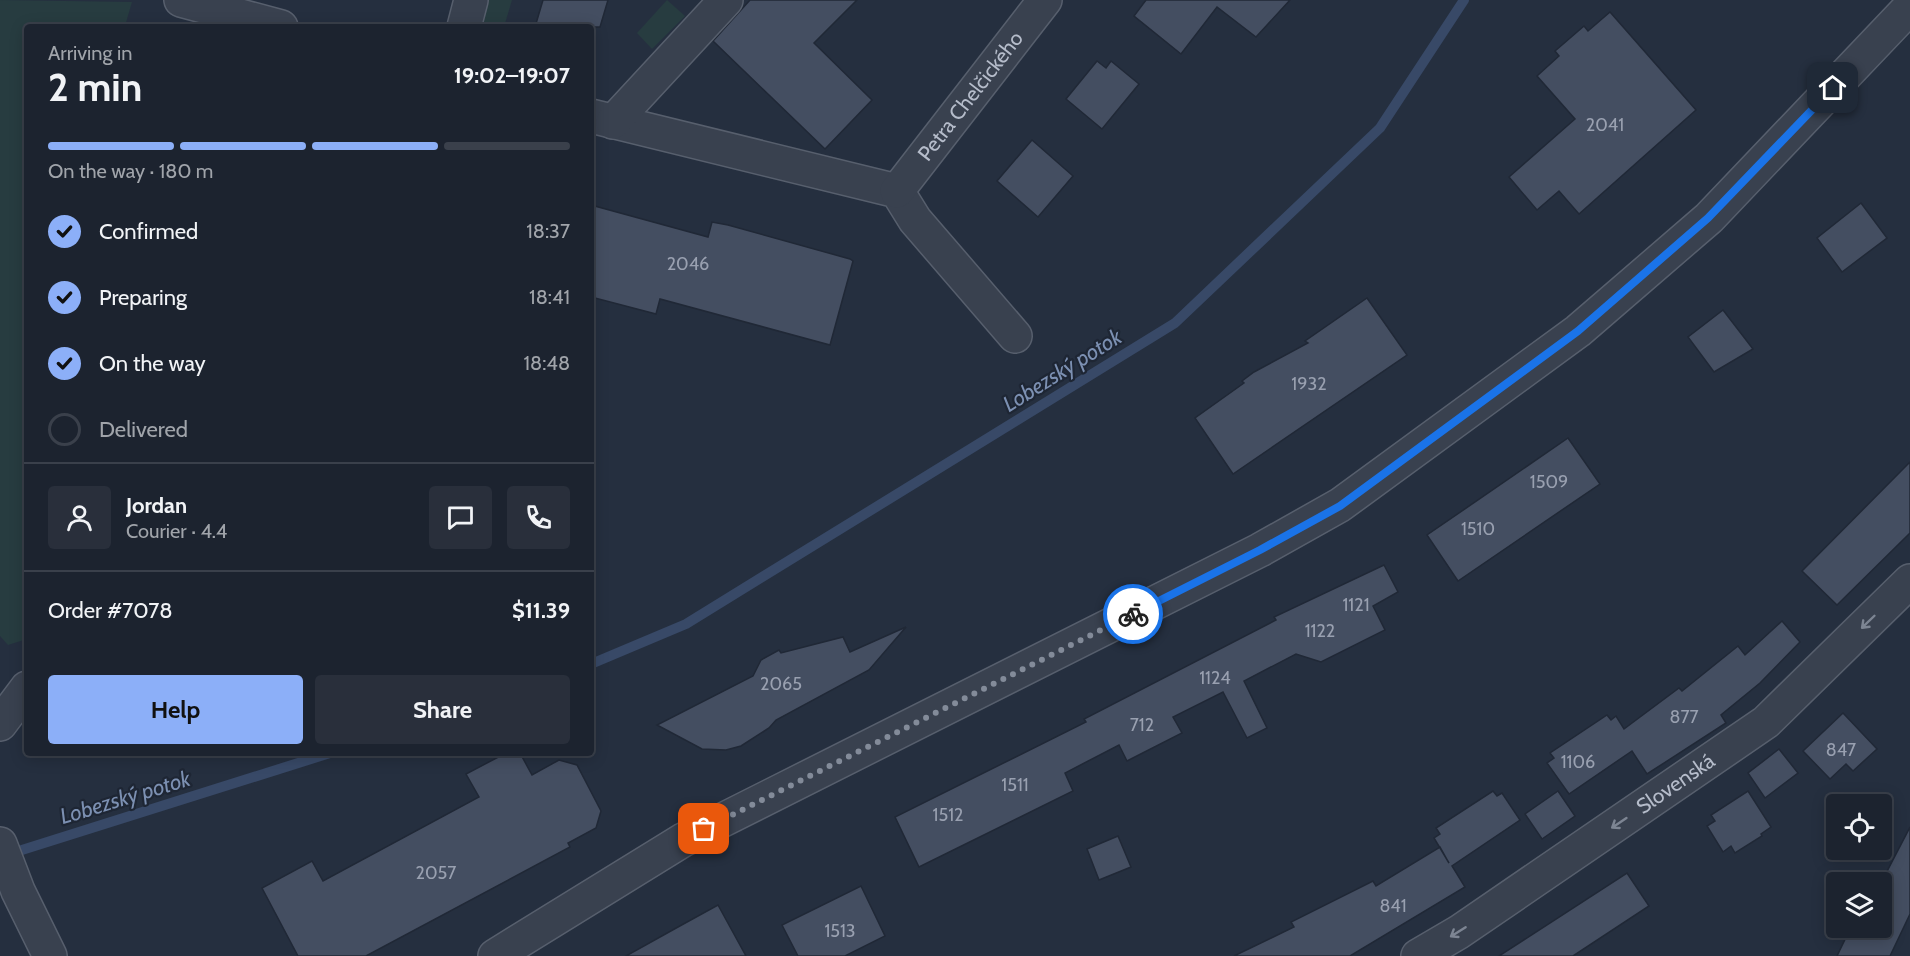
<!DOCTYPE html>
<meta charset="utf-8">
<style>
:root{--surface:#1c232f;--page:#292f3b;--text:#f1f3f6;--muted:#a0a4aa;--line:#3a404b;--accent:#8caff8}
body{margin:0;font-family:Cabin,sans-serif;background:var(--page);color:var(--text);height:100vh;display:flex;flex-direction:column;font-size:22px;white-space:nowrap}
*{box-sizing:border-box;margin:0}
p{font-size:20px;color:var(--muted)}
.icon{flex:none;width:33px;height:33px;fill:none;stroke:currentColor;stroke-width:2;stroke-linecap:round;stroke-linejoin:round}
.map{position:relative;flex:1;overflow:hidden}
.side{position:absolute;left:24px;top:24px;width:570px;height:732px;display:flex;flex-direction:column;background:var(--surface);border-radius:6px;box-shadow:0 3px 15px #0003,0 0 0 2px var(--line)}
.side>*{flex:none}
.fabs{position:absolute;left:1826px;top:794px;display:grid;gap:12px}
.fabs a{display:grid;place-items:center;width:66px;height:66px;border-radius:6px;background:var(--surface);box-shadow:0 3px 15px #0003,0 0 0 2px var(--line);font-size:30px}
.pin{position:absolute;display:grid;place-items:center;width:51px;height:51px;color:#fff;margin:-26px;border-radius:12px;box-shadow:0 3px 9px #0006}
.courier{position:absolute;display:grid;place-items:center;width:60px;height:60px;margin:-30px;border:4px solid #1a73e8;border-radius:50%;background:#fff;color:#222;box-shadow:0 2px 8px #0007}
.overview em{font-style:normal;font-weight:800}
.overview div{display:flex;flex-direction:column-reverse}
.overview{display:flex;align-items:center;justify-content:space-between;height:102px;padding:0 24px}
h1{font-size:39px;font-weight:800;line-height:45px}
.bar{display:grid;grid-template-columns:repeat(4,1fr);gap:9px 6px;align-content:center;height:72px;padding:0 24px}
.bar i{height:8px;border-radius:4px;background:var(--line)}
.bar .on{background:var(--accent)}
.bar p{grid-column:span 4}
.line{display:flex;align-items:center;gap:15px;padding:0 24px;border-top:2px solid var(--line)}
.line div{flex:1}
.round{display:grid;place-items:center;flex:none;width:63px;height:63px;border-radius:6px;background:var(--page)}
ol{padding:0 24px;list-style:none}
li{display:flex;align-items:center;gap:18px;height:66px}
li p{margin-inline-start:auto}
li .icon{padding:6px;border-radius:50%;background:var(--accent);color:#111;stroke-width:4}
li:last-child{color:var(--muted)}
li i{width:33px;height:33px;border:3px solid var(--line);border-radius:50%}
.action{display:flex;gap:12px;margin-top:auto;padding:12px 24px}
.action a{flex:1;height:69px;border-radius:6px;background:var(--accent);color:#111;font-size:24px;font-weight:800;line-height:69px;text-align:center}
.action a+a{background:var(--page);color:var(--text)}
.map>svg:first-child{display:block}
.green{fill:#273c40}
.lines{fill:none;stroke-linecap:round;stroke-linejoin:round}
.stream{stroke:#384967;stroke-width:10}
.building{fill:#444e61;stroke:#202836;stroke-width:1.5}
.minor-casing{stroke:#575f6d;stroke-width:36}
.minor{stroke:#39414f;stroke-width:33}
.oneway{stroke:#7d8593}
.done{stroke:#838b99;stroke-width:6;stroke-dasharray:0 10.8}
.route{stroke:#1a73e8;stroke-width:8}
.labels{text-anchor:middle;stroke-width:4.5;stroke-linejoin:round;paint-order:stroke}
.number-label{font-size:18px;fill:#99a0b0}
.street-label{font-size:21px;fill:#b5bcca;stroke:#1e2634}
.water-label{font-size:22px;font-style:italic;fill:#7c90b2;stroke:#1e2634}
</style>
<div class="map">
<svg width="1910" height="956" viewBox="0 0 1910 956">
<rect width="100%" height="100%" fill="#252f3f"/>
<g class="green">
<path d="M0 0 132 2 125 26 128 27H27V639L8 645 0 636Z"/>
<path d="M488 0H512L504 27 481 26Z"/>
<path d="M667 0 685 16 652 49 637 33Z"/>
</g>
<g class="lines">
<g class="stream">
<path d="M591 664 686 624 1175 323 1380 128 1464 0"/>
<path d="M6 855 330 753"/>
</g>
</g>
<g class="building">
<path d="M543 0H608L600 27H535Z"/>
<path d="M750 0H857L814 43 872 100 825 149 713 41Z"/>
<path d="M1146 0H1290L1256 37 1217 7 1181 54 1134 16Z"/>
<path d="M1610 12 1696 110 1579 214 1559 191 1537 210 1509 177 1575 119 1537 76 1559 56 1555 51 1584 26 1588 31Z"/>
<path d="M1097 61 1106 68 1111 61 1139 84 1102 129 1066 99Z"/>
<path d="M1032 140 1073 176 1038 217 997 181Z"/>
<path d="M1861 203 1887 238 1842 272 1817 238Z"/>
<path d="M591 205 708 237 712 222 728 225 850 259 853 261 830 345 660 299 656 314 591 297Z"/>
<path d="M1367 298 1407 355 1233 474 1195 418 1244 383 1242 381 1254 372 1308 343 1305 341Z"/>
<path d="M1723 310 1753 349 1714 372 1688 337Z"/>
<path d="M1568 438 1600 484 1458 581 1427 535Z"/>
<path d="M1910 462V533L1837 605 1802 571Z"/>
<path d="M1384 565 1398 592 1373 606 1385 630 1321 662 1296 654 1244 681 1267 728 1247 738 1223 692 1173 717 1182 733 1127 761 1119 745 1065 773 1073 791 919 867 895 817 1086 722 1084 719 1276 620 1274 617Z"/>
<path d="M1782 621 1800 642 1760 683 1721 715 1726 723 1647 774 1632 751 1569 794 1547 763 1554 758 1550 753 1607 715 1611 720 1616 716 1624 729 1679 688 1682 691 1738 646 1745 655Z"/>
<path d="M906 627 869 670 776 720 769 728 741 746 726 750 702 749 657 725 753 676 761 660 779 650 781 653 843 637 850 652Z"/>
<path d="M1843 713 1877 749 1853 771 1846 764 1830 779 1803 751Z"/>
<path d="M1779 749 1798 773 1765 798 1748 773Z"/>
<path d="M506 753H520L532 775 559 760 577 765 601 811 596 828 568 843 570 847 366 956H298L262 888 312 861 323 881 479 797 466 774Z"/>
<path d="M1493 791 1497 796 1502 793 1520 820 1452 866 1465 887 1350 956H1234L1294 927 1291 922 1373 881 1376 886 1440 847 1449 863 1434 838 1440 834 1436 828Z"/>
<path d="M1558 791 1575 816 1542 839 1525 814Z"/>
<path d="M1748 791 1771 827 1761 834 1762 836 1735 853 1731 846 1723 852 1707 826 1715 821 1711 815Z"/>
<path d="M1910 827V914L1890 956H1837L1851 927H1881V883Z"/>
<path d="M1118 836 1131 867 1099 880 1087 849Z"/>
<path d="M1627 873 1649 906 1573 956H1499Z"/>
<path d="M861 886 885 936 845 956H798L782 925Z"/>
<path d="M718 905 746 956H626L678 927Z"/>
</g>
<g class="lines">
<g class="minor-casing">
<g id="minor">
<path d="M181 0 281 27"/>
<path d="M464 27 471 0"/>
<path d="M591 116 897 191 915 220 1015 336"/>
<path d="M613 122 726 0"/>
<path id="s1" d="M897 191 1045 0"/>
<path d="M0 724 27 688"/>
<path d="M0 844 18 891 50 956"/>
<path d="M495 956 683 840 1260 550 1340 505 1578 331 1709 218 1910 7"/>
<path id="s2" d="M1418 956 1459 932 1766 722 1910 581"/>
</g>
</g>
<use href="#minor" class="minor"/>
</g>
<defs><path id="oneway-shaft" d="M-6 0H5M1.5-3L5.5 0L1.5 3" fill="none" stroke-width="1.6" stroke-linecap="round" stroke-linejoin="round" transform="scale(1.5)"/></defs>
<g class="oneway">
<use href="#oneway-shaft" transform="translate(1868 622) rotate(136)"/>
<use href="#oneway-shaft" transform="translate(1619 823) rotate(146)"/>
<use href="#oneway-shaft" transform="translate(1458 932) rotate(148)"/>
</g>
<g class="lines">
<path class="done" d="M704 829 1133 614"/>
<path class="route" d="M1133 614 1260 550 1340 506 1578 331 1708 218 1833 88"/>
</g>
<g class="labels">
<g class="number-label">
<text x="1605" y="131">2041</text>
<text x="688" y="270">2046</text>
<text x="1309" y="390">1932</text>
<text x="1549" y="488">1509</text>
<text x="1478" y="535">1510</text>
<text x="1356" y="611">1121</text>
<text x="1320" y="637">1122</text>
<text x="1215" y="684">1124</text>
<text x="781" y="690">2065</text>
<text x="1684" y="723">877</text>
<text x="1142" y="731">712</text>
<text x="1841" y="756">847</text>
<text x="1578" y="768">1106</text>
<text x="1015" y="791">1511</text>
<text x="948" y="821">1512</text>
<text x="436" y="879">2057</text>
<text x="1393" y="912">841</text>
<text x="840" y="937">1513</text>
</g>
<g class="street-label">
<text dy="7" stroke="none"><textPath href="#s1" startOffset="120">Petra Chelčického</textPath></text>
<text dy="7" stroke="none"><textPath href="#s2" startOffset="310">Slovenská</textPath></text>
</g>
<g class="water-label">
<text transform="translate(1062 370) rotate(-32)" y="8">Lobezský potok</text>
<text transform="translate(125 797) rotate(-17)" y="8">Lobezský potok</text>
</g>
</g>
</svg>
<div class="fabs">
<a><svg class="icon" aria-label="locate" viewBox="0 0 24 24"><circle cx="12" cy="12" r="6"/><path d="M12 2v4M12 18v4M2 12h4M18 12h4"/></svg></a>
<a><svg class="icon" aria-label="layers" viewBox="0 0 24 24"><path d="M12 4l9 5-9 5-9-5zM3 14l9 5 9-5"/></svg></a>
</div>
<div class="pin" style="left:704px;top:829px;background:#ea580c"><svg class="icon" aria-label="bag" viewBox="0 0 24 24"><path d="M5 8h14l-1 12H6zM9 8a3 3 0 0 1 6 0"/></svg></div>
<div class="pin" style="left:1833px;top:88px;background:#1f2937"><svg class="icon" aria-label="home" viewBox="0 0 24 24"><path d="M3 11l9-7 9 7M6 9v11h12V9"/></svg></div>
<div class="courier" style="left:1133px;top:614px"><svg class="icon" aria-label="bike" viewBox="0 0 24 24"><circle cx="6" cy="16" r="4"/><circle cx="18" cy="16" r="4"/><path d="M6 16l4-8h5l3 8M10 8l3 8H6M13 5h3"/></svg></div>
<section class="side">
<div class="overview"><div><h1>2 min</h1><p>Arriving in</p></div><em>19:02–19:07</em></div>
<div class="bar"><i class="on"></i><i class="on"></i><i class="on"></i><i></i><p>On the way · 180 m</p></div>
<ol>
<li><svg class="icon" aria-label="check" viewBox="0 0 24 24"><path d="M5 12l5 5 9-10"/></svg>Confirmed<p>18:37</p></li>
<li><svg class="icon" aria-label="check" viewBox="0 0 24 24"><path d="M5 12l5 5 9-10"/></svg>Preparing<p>18:41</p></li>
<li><svg class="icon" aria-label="check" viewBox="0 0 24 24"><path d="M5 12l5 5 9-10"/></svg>On the way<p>18:48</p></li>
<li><i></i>Delivered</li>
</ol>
<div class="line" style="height:108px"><a class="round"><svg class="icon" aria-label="person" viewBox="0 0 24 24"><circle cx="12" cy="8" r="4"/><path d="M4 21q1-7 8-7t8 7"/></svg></a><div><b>Jordan</b><p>Courier · 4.4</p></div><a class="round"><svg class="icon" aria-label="chat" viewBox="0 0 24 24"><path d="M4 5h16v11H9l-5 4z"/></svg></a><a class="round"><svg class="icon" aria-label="phone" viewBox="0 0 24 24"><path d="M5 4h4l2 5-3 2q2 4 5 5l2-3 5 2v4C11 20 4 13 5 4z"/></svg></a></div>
<div class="line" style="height:78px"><div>Order #7078</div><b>$11.39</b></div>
<div class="action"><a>Help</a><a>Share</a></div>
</section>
</div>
